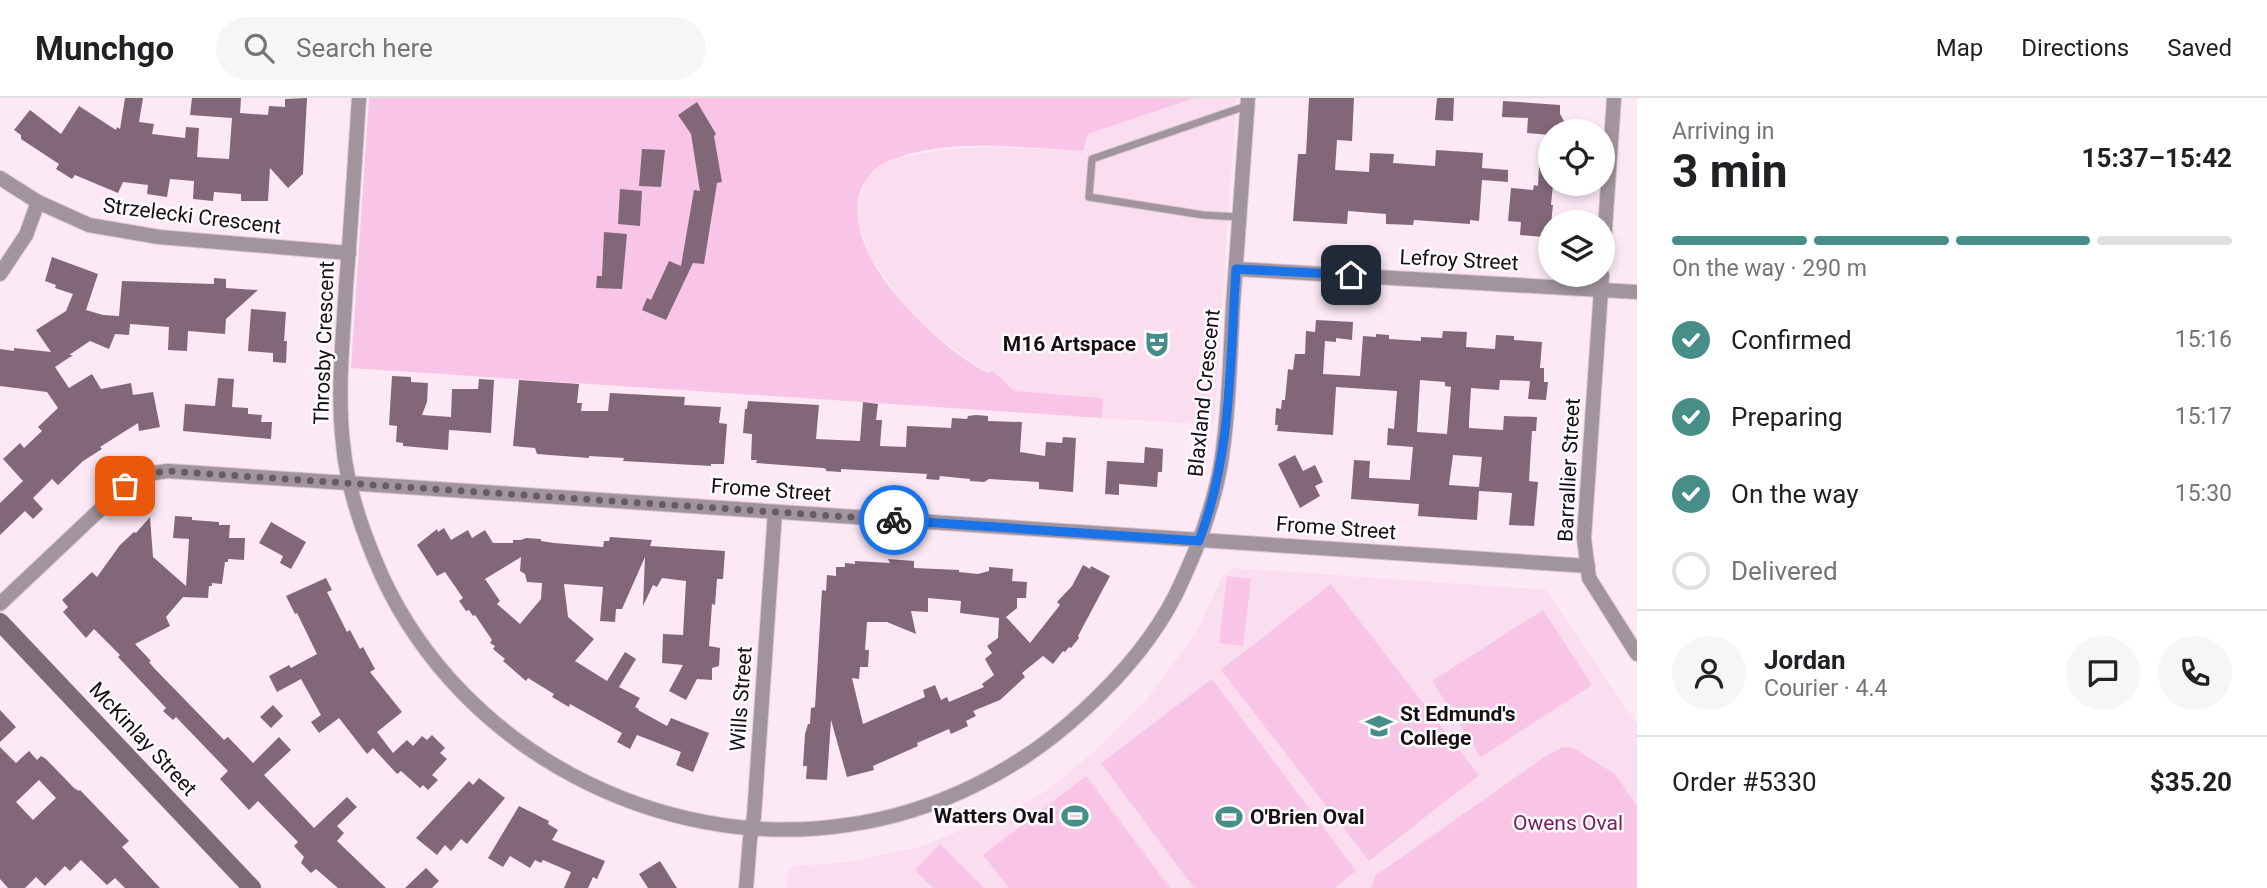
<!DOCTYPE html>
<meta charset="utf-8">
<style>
:root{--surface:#fff;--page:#f6f6f6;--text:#202124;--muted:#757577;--line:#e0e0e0;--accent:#478e89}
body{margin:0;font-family:Roboto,sans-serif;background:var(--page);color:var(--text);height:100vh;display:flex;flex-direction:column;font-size:26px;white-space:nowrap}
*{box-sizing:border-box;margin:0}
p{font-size:23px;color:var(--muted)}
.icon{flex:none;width:38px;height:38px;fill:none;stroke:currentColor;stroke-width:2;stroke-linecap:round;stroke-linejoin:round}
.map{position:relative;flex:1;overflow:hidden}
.panel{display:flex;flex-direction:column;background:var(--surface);width:630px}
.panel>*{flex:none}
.fabs{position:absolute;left:1538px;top:21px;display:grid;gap:14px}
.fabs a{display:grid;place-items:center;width:77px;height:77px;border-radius:50%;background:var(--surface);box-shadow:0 4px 10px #0003;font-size:35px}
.pin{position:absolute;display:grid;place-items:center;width:60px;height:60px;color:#fff;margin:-30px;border-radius:14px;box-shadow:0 4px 10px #0006}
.courier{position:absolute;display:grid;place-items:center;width:70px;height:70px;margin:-35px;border:5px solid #1a73e8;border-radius:50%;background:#fff;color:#222;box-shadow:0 2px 9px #0007}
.headline em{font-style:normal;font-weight:700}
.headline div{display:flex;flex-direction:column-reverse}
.headline{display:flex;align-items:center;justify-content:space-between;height:119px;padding:0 35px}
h1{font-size:46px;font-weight:700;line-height:52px}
.bar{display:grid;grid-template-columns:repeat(4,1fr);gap:10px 7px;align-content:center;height:84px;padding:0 35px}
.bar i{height:9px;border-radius:5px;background:var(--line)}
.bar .selected{background:var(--accent)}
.bar p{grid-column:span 4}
.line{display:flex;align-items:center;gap:18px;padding:0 35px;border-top:2px solid var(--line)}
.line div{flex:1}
.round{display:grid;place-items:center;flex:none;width:74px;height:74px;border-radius:37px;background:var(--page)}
ol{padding:0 35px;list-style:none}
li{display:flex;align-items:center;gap:21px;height:77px}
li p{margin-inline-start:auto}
li .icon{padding:7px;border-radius:50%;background:var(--accent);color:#fff;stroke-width:4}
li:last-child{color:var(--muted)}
li i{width:38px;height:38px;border:4px solid var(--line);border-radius:50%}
header{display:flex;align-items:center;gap:42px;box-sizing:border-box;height:98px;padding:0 35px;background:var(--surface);border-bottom:2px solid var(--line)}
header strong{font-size:33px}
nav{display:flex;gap:38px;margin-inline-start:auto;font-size:24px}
.search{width:490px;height:63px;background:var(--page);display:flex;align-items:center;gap:18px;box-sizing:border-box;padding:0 24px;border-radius:38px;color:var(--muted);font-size:26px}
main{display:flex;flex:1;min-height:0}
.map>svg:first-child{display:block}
.built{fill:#fbddf0}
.green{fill:#f8c5e6}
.building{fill:#826778;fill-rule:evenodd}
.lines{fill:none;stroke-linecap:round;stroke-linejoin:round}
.lane-casing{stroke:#d8c6d1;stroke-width:9}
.street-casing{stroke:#d8c6d1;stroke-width:16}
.secondary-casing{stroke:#d8c6d1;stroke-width:19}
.lane{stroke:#a2949d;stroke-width:7}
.street{stroke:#a2949d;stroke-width:14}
.secondary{stroke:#7c6a75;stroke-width:18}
.done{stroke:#685b63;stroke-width:7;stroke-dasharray:0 12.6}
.route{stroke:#1a73e8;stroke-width:9}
.labels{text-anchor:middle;stroke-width:5;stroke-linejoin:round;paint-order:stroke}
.street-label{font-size:21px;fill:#180e15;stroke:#fcfcfc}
.poi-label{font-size:21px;font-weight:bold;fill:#180e15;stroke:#fcfcfc;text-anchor:end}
.park-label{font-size:21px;fill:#772061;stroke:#fcfcfc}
</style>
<header>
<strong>Munchgo</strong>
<div class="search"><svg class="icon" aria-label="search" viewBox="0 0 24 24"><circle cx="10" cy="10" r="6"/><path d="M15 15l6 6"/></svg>Search here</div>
<nav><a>Map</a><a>Directions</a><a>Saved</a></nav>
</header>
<main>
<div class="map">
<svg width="1637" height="790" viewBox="0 0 1637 790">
<rect width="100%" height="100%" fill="#fce9f5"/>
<g class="built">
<path d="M1195 0H1236L1214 327 1102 320V300L1014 293 993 273 989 275 974 266 922 227 901 203 870 158 858 126 856 111 864 85 870 76 881 67 900 59 950 51 991 49 1083 53 1088 36Z"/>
<path d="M1233 470 1546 492 1637 626V790H786L788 773 794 768 849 764 919 749 1015 711 1046 693 1099 650 1145 604 1196 535 1222 479Z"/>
</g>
<g class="green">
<path d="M369 0H1195L1088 36 1083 53C1023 50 938 38 883 66 873 71 867 79 862 89 834 153 937 250 988 275L993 273 1014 293 1103 300 1102 320 351 270Z"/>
<path d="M1227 478 1251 481 1243 548 1219 545Z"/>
<path d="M1331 486 1479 677 1369 763 1221 572Z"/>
<path d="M1543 512 1592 587 1481 659 1432 583Z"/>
<path d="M1212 581 1356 773 1334 790H1194L1101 665Z"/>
<path d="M1563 649 1573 650 1615 676 1637 708V790H1372L1375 778 1546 658Z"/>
<path d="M1086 678 1170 790H1009L983 757Z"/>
<path d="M940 746 984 790H933L915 772Z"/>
</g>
<g class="building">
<path d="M125 0H143L139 24 154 26 152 36 185 40 186 29 199 30 197 59 229 61 232 20 190 17 192 0H241L240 15 268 17 269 8 285 9V1L307 0 303 76 288 90 270 70 268 103H241V96L214 94 213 103 193 101 194 83 170 81 167 99 147 96 148 87 123 84 118 95 75 77 72 81 56 71 59 66 21 41V37L14 32 30 12 61 36 79 8 116 32 117 29 120 31Z"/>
<path d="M1309 0H1354L1352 43 1337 42 1335 72 1369 74 1370 55 1394 56 1393 65 1435 68 1436 52 1483 55 1482 70 1508 72V84L1482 82 1479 123 1470 122V126L1414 122 1413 127 1386 126V116L1348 113 1347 126 1293 123 1298 56H1306Z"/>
<path d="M1437 0H1454L1453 23 1435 22Z"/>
<path d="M1503 3 1560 7V16L1564 23 1563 33H1550V37L1527 35 1528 20 1502 19Z"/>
<path d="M697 4 716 36 714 38 722 84 717 85 704 166 693 165 666 222 642 212 647 200 651 202 669 163 681 168 694 92 700 93 691 36 678 17Z"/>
<path d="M1540 49 1550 50V86H1553L1551 107H1553L1550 135 1544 134 1543 139 1520 137 1521 124 1508 123 1511 90 1533 92 1534 87 1538 88Z"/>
<path d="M642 51 665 52 661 89 639 88Z"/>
<path d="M620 91 642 93 640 128 618 126Z"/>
<path d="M604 134 627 136 622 191 596 190 597 178H602Z"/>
<path d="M52 159 98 176 86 212 103 217 119 218 122 183 214 186V180L226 181V190L258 192 226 221 225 236 188 233 187 253 168 252 169 229 130 226 129 237 115 236 109 251 90 243 69 257H73L55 269 69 290 92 276 101 291 131 285 133 297 153 294 160 329 139 333 138 325 100 349 102 351 83 363 58 387 52 381 33 400 43 411 33 421 25 413 0 437V405L23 383 3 361 20 345 24 350 42 333 38 329 58 310 47 294 0 288V251L14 253V250L51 254 36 232 66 213 73 196 55 190 56 187 45 183Z"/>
<path d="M251 211 286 214 284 243H287L286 265 273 264V255L248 253Z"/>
<path d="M1316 222 1353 224 1352 242 1336 240V244L1325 243 1323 276 1360 278 1363 238 1376 239V236L1389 237V241L1421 243V239L1442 240 1443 233 1467 234 1466 249 1495 251 1496 237 1514 238V242L1542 244 1540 270H1544V284H1548L1546 302 1528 301 1530 283 1500 282 1499 292 1471 290 1469 324V330L1503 332 1504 318 1537 319 1536 333H1532L1529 383 1538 384 1534 428 1509 427 1512 395 1479 393 1477 422 1418 418 1419 406 1351 401 1354 362 1370 363 1369 380 1410 382 1413 349 1387 347 1388 330 1394 331 1397 293 1336 289 1333 337 1277 333 1278 327H1275L1276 310 1281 311 1282 302H1285L1288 271 1293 272 1295 256H1305L1306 233 1315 234ZM1420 282 1445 284V288L1451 289 1447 336 1417 334ZM1453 357 1482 359 1479 389 1449 387Z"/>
<path d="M392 278 411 279V284L428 285 427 304 422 317 451 319 452 291H478L479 281 494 282 491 335 449 332 448 352 403 348V345L396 344 397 328 389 327Z"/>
<path d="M218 280 234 281 232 309 248 310V316L262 317 261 324H272L271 341 183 333 185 306 215 308Z"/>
<path d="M519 282 579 286 577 305H582L581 313H608L610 295 685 299 684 307 721 309 719 325 727 326 724 366H711V368L623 363 624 360 589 358V360L537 356 535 350 513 348Z"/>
<path d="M748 303 819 307 816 341 860 343 863 304 878 306 876 322H882L880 348 906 349 907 328 951 330 952 320 967 321 968 318 976 317 988 318V323L1022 324 1020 354 1045 358 1046 344 1062 345 1063 339 1076 340 1073 394 1039 391V384L989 381 984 384 970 383V381L940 378 939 382 926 381 927 376 841 371V374L826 373V371L823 370 756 365 757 362H751L752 336 743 335 745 311H747Z"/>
<path d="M1145 349 1163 351 1162 374H1158L1157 389 1119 386V397L1105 396 1107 363 1144 365Z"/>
<path d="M1295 357 1303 373 1315 367 1323 384 1315 388 1320 398 1300 410 1278 366Z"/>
<path d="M175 418 192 419V422L219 424V427H230L229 440H245L244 462 228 461V464H225L222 486 212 485V488H209L208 500 183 499 166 519 170 528 135 546 151 563 149 564 154 570 224 642 228 639 253 665 279 639 291 652 264 677 314 730 347 699 357 709 337 728 344 735 337 743 386 790H338L316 771 311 775 301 765 304 759 294 748 298 744 258 703 249 712 220 681 228 673 176 619 173 622 163 613 166 610 118 559 120 557 94 531 86 540 63 514 68 509 62 502 92 474 97 479 120 447 134 434 136 435 150 419 153 459 186 488 189 441 173 440Z"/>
<path d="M271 424 306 444 291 471 280 465 283 458 259 445Z"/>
<path d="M444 430 451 442 468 432 472 440 485 432 493 445H513V442H521L526 440 541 441V443L554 445 603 449 604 443H609L610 439 652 442 650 448 725 453 723 481H717L715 507 712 506 709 548 720 550 719 568 712 570V582L697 581 686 602 669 593 683 567 662 565 663 536 683 537 686 483 662 480 657 489 653 487 643 508 645 459 622 511H616L615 524 600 523 603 489 564 486 568 519 594 541 575 563 607 583 625 554 636 561 619 589 640 600 635 609 639 611 638 612 667 628 671 620 709 635 693 674 676 667 681 654 637 637 630 651 617 644 622 635 570 606 569 609 552 599 554 596 528 580 526 583 503 563 505 561 493 551 495 548 490 545 492 542 475 517 473 518 469 512 466 513 459 503 463 500 445 474 437 478 417 447 437 431 438 434ZM521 459 520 473 525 476 527 484 542 485 541 501 520 526 497 506 500 503 485 481Z"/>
<path d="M888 461 914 463V470L959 472V474L978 476 989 473V469L1013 471 1012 483 1027 484 1026 500H1017V510L1006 519 1030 545 1060 507 1057 504 1072 488 1083 467 1090 471 1091 468 1110 478 1078 538 1079 540 1071 550 1069 549 1065 554 1063 553 1053 566 1043 558 1022 575 1025 579 1000 602 973 613 976 618 966 623 968 628 951 636 949 631 917 645 918 648 873 668 874 672 847 679 831 622 827 682 806 681 807 668H803L805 636 808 626H810L811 610 815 609 822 492 826 493 827 477 836 478V469H845V465L855 466V463L890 465ZM928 500 961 503 960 515 999 520 998 540 987 548 992 555 985 561 994 577 982 586 984 589 949 604 947 599 941 602 935 587 923 592 925 599 863 626 852 580 859 581 860 569H868L869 552H865L867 524H887L916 536 911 513 928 514Z"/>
<path d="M326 480 332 492 327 494 347 534 350 532 360 551 363 549 375 571 370 574 402 614 377 634 393 655 407 642 413 648 422 638 427 642 432 637 445 650 440 655 447 661 432 677 438 682 428 692 423 687 420 690 401 673 397 676 373 650 367 656 339 620 319 635 311 624 321 617 301 581 277 594 269 578 289 567 291 570 317 556 297 515 295 516 286 498Z"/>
<path d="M273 607 283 618 271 630 260 619Z"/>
<path d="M0 612 16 629 0 644Z"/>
<path d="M0 649 16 665 29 653 37 662 41 658 46 661 74 690 79 693 80 692 129 743 122 749 160 790H125L115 780 107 787 81 762 70 773 65 768 45 788 36 779 25 790H8L0 781ZM39 682 56 700 33 722 16 704Z"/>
<path d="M479 680 505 700 467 746 461 741 451 753 445 747 437 757 416 740 469 683 473 687Z"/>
<path d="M519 708 549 723 548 726 558 732 552 742 605 763 597 781 593 779 588 790H564L571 774 543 762 541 765 535 762 530 770 510 758 503 769 488 760Z"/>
<path d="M660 763 677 790H648L639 776Z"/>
<path d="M426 770 439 783 432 790H405Z"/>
</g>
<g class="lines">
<g class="lane-casing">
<path id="lane" d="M1239 119 1203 117 1089 99 1092 61 1246 8"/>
</g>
<g class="street-casing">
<g id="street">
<path d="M359 0C355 63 351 125 346 188 343 241 337 293 343 346 347 390 364 438 382 478 462 652 660 755 847 727 935 715 1020 672 1084 612 1120 579 1154 540 1176 496 1196 455 1213 411 1221 365 1229 314 1230 260 1233 207 1238 138 1243 69 1248 0"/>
<path d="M0 80 38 104 89 127 159 139 349 155"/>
<path d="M1603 160 1614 0"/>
<path d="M1236 171 1637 194"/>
<path d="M0 176 26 137 38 104"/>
<path d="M1602 177 1584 440 1589 480 1637 556"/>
<path d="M0 506 125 388 146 376 168 373 1588 468"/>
<path d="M746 790 750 741 754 718 775 414"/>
</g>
</g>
<g class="secondary-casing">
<path id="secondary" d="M0 524 252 790"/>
</g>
<use href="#lane" class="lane"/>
<use href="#street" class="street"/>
<use href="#secondary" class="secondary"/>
</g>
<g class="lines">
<path class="done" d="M125 388 146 376 167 373 894 422"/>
<path class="route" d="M894 422 1199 443C1232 357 1230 262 1236 171L1351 177"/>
</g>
<defs>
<g id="theatre-bare" transform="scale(2.1)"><path d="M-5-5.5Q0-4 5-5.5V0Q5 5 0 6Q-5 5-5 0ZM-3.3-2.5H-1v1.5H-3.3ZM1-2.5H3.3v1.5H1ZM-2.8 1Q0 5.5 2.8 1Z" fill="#478e89" stroke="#fcfcfc" stroke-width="2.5" paint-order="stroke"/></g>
<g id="school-bare" transform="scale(2.1)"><path d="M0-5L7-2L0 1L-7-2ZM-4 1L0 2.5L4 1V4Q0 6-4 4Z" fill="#478e89" stroke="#fcfcfc" stroke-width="2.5" paint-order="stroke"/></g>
<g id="stadium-bare" transform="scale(2.1)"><path d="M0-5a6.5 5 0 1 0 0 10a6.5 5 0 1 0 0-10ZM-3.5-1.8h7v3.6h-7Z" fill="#478e89" stroke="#fcfcfc" stroke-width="2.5" paint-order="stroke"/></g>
</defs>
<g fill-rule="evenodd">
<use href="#theatre-bare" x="1157" y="246"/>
<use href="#school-bare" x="1379" y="628"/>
<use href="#stadium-bare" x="1075" y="718"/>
<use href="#stadium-bare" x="1229" y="719"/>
</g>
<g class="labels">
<g class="street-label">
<text transform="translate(192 118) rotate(7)" y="7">Strzelecki Crescent</text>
<text transform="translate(1459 162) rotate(3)" y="7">Lefroy Street</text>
<text transform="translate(324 245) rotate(-88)" y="7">Throsby Crescent</text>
<text transform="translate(1204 295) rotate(-84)" y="7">Blaxland Crescent</text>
<text transform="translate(1569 372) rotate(-87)" y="7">Barrallier Street</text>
<text transform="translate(771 392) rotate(4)" y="7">Frome Street</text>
<text transform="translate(1336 430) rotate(4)" y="7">Frome Street</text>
<text transform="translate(741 601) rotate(-86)" y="7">Wills Street</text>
<text transform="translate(143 641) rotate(47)" y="7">McKinlay Street</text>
</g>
<g class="poi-label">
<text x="1136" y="253">M16 Artspace</text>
<text x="1400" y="623" text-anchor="start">St Edmund's<tspan x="1400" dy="24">College</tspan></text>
<text x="1054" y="725">Watters Oval</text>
<text x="1250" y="726" text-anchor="start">O'Brien Oval</text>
</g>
<g class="park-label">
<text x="1568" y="732">Owens Oval</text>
</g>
</g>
</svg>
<div class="fabs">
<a><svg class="icon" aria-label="locate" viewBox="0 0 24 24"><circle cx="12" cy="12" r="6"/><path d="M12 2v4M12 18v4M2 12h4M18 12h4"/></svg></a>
<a><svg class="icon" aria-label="layers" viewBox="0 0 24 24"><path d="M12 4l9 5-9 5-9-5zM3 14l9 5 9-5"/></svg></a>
</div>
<div class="pin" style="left:125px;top:388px;background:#ea580c"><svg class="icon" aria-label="bag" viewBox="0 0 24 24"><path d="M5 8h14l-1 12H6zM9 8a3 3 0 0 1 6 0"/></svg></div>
<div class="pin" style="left:1351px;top:177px;background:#1f2937"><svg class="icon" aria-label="home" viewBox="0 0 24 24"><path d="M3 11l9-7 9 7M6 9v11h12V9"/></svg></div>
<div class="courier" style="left:894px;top:422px"><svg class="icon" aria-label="bike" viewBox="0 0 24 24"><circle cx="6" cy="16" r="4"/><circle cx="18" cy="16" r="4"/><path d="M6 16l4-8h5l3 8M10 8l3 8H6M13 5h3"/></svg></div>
</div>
<section class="panel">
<div class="headline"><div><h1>3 min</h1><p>Arriving in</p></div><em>15:37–15:42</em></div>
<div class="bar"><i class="selected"></i><i class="selected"></i><i class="selected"></i><i></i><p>On the way · 290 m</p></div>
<ol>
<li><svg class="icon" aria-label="check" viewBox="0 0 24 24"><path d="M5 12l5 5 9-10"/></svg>Confirmed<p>15:16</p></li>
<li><svg class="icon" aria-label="check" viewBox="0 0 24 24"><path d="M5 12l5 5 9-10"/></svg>Preparing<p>15:17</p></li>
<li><svg class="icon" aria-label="check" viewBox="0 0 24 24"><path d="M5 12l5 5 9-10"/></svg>On the way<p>15:30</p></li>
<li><i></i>Delivered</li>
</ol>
<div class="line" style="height:126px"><a class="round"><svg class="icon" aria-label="person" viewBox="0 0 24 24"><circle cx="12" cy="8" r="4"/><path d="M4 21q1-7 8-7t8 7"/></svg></a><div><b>Jordan</b><p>Courier · 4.4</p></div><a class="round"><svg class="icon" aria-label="chat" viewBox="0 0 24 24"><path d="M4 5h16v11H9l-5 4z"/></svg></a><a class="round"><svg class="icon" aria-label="phone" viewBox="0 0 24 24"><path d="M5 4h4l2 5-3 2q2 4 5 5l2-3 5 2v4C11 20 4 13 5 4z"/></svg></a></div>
<div class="line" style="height:91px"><div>Order #5330</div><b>$35.20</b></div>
</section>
</main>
